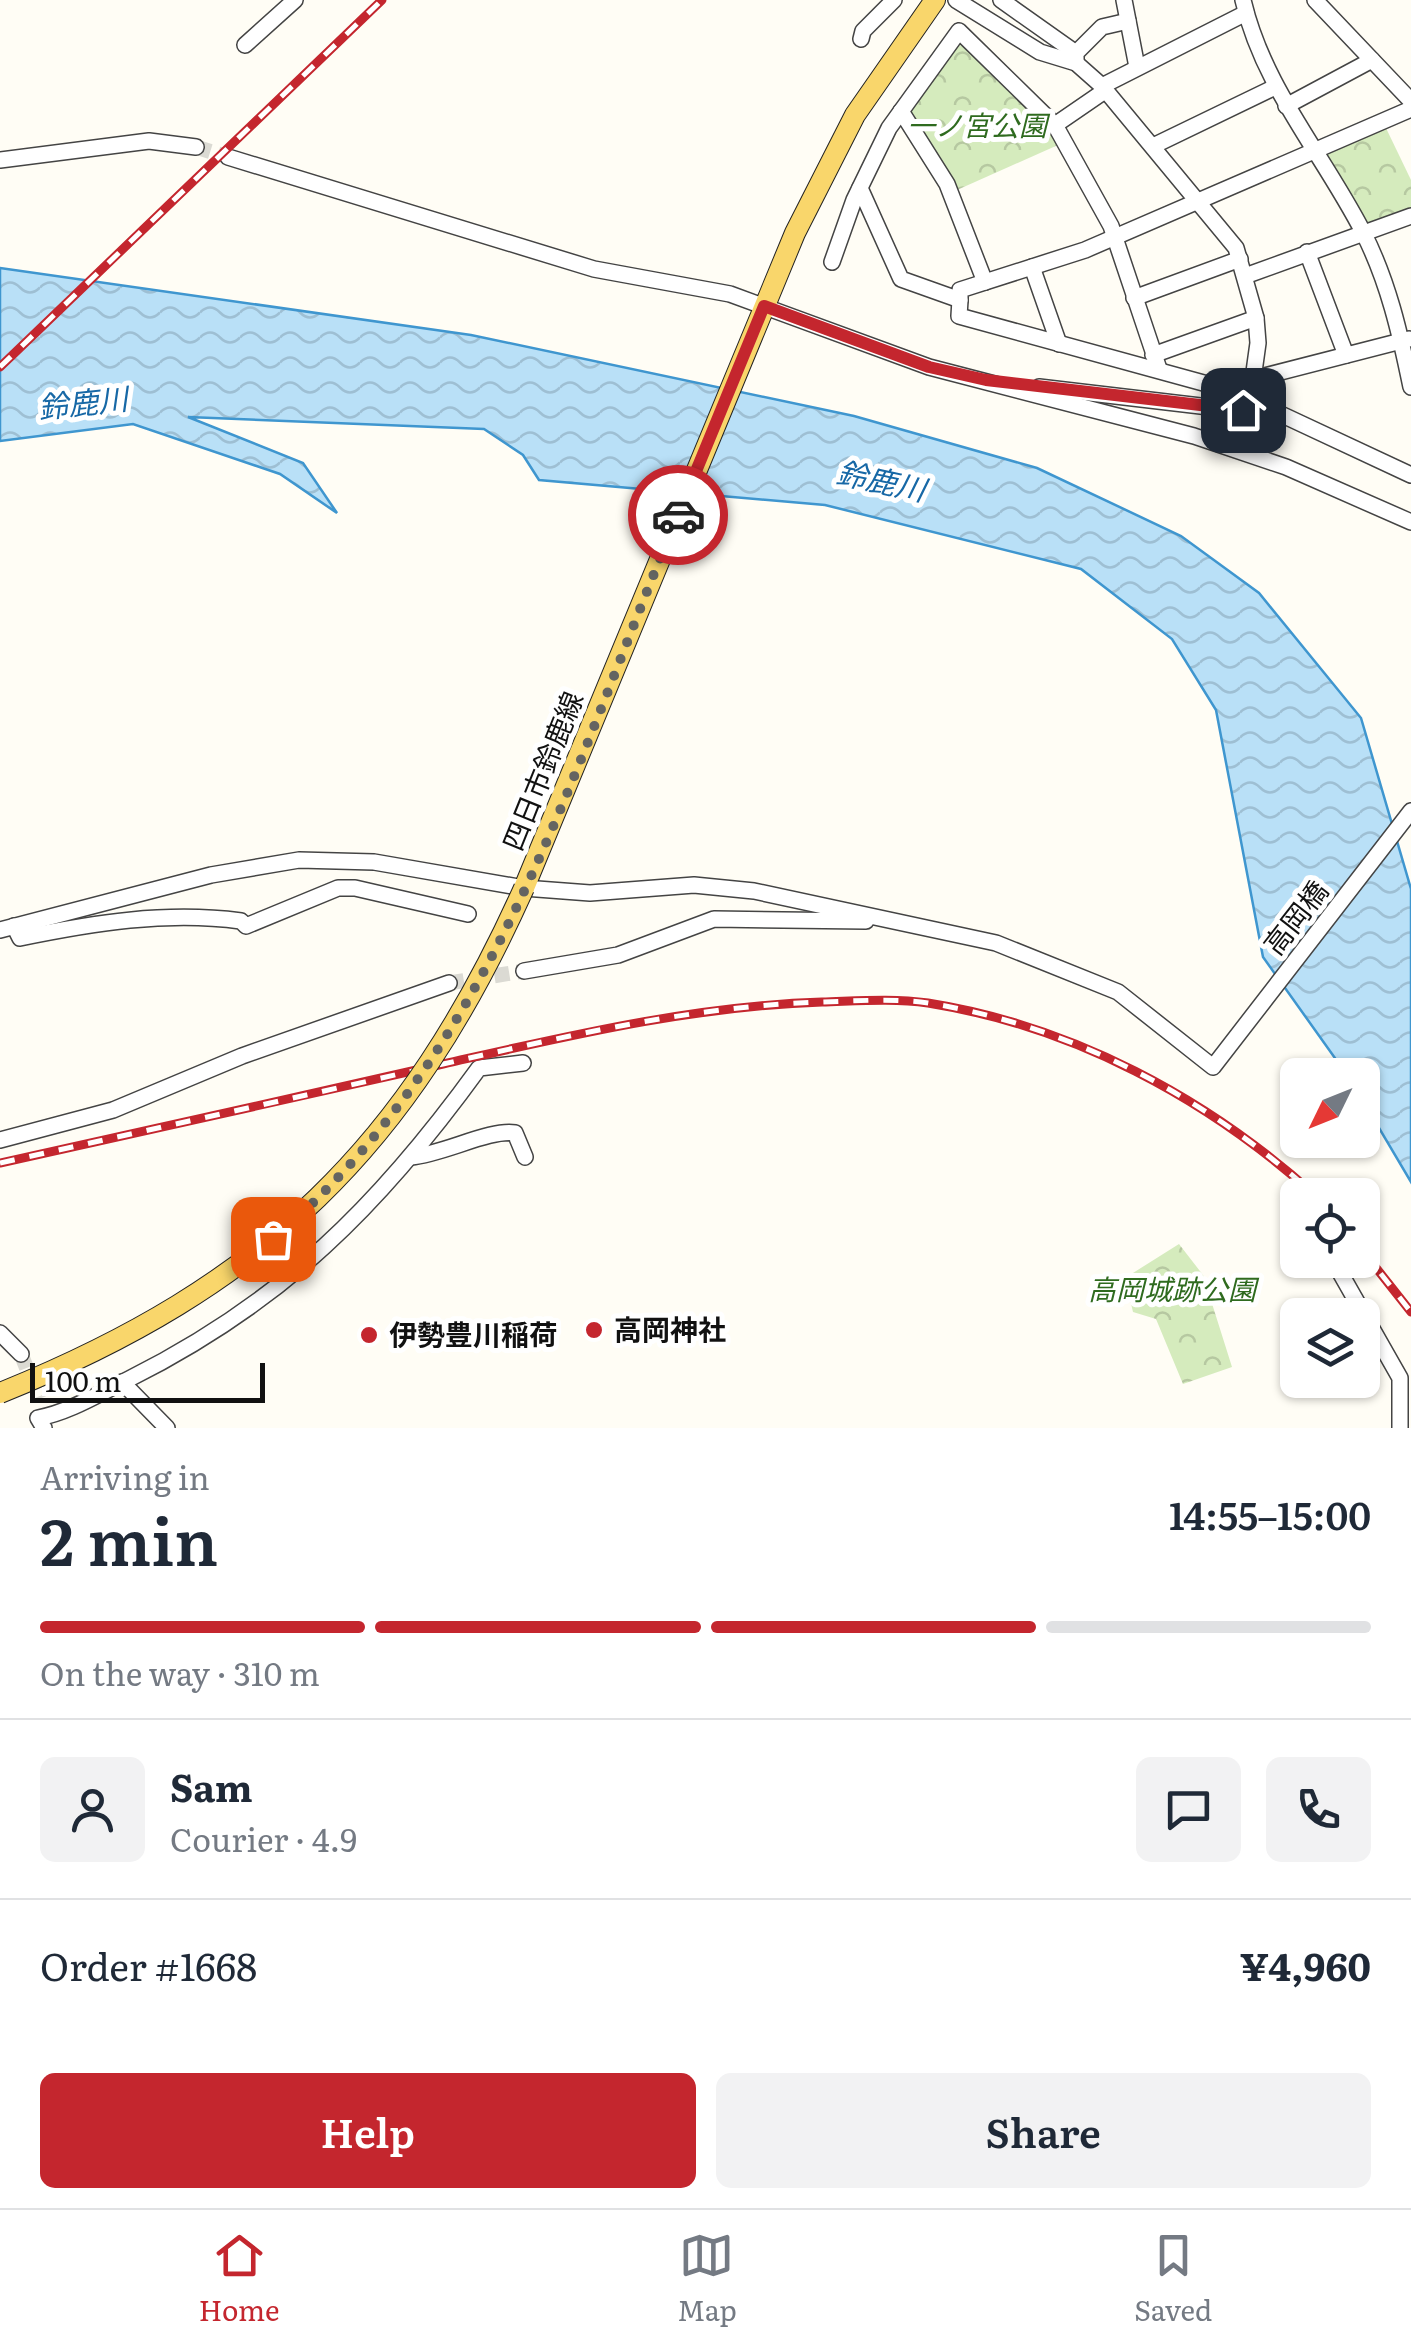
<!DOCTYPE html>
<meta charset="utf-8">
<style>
:root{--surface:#fff;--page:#f2f2f3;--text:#1f2937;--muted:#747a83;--line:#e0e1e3;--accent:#c4262e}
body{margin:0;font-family:Literata,"Noto Sans JP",serif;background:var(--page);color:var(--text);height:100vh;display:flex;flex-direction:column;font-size:38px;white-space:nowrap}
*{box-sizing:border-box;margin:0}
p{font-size:32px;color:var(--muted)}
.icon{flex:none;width:55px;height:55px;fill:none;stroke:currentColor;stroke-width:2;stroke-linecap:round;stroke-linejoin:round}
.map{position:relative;height:1428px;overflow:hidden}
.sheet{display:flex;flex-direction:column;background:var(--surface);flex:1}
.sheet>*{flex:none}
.needle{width:65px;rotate:227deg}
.controls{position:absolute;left:1280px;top:1058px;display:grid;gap:20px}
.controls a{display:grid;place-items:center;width:100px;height:100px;border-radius:15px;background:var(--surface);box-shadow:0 2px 8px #0004;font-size:50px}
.scale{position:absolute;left:30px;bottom:25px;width:235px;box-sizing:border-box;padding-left:10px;border:5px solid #111;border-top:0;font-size:28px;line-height:35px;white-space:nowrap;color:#111;-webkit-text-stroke:8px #fff;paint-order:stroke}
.pin{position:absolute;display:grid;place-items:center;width:85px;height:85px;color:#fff;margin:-42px;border-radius:20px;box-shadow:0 5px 15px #0006}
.courier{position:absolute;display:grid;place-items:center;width:100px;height:100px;margin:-50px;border:8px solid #c4262e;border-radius:50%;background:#fff;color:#222;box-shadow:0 2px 12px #0007}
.head em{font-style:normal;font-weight:600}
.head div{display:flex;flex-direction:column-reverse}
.head{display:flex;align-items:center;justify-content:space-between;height:170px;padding:0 40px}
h1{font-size:65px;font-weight:600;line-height:75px}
.bar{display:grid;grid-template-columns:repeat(4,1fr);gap:15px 10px;align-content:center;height:120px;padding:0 40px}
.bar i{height:12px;border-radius:8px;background:var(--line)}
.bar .selected{background:var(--accent)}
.bar p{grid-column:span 4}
.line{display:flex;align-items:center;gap:25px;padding:0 40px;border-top:2px solid var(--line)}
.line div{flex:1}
.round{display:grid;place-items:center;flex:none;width:105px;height:105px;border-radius:15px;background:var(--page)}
.primary-button{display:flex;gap:20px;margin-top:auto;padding:20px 40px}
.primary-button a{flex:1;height:115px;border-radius:15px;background:var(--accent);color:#fff;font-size:40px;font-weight:600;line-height:115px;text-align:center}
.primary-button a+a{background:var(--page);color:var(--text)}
.dock{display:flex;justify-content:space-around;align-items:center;height:140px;border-top:2px solid var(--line);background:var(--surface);font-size:28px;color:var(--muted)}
.dock a{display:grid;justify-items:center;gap:5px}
.dock .selected{color:var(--accent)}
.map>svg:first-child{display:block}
.park{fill:url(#park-crowns)}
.water{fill:url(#water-waves);stroke:#3f96cf;stroke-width:2.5}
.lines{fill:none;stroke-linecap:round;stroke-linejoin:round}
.minor-tunnel{stroke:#dbdad3;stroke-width:15;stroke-dasharray:15 8;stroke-linecap:butt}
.minor-casing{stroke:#444;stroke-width:18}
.major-casing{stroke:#222;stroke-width:22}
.minor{stroke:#fff;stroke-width:15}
.major{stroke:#f9d66b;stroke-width:20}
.rail-casing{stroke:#c4262e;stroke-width:9}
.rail{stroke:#fff;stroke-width:5;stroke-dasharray:15;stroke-linecap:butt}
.major-bridge-casing{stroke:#222;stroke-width:22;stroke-linecap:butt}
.major-bridge{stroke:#f9d66b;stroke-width:20}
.done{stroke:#646461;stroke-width:10;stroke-dasharray:0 18}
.route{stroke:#c4262e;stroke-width:12}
.poi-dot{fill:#c4262e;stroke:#fff;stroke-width:4}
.labels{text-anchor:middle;stroke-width:10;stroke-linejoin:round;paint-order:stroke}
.park-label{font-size:28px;font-style:italic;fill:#2f6b1f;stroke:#fff}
.street-label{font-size:28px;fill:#111;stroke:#fff}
.poi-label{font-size:28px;font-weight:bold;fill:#111;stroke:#fff;text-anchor:start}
.water-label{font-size:30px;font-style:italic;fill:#1768a6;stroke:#fff}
</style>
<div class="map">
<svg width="1411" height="1428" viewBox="0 0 1411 1428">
<defs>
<pattern id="park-crowns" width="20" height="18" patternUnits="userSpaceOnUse" patternTransform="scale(2.5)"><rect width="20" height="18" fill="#d5ebbd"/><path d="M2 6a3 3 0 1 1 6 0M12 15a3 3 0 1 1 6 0" fill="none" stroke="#b6c8a1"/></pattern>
<pattern id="water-waves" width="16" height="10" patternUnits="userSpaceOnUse" patternTransform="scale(2.5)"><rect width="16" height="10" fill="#b9e0f7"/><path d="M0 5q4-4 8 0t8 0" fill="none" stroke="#9ebfd3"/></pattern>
</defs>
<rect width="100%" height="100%" fill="#fffdf5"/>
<g class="park">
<path d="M965 45 1051 130 1058 145 957 190 909 112 953 46Z"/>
<path d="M1385 126 1411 180V209L1371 225 1364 222 1325 156 1327 151Z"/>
<path d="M1179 1244 1203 1275 1232 1367 1183 1384 1156 1319 1133 1312 1125 1278Z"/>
</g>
<path class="water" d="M0 268 471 335 854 416 1037 468 1181 536 1259 593 1361 718 1411 889V1182L1363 1101 1362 1075H1347L1263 957 1216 710 1172 639 1081 569 825 505 539 480 523 455 484 429 188 417 303 463 337 513 280 474 133 424 0 441Z"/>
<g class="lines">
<g class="minor-tunnel">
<path d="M196 147 228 157"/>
<path d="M449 983 524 971"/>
<path d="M21 1354 39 1399"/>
</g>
<g class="minor-casing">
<g id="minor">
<path d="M956 0 1040 52 1076 63 1102 86 1236 248 1256 318 1258 343 1253 379 1243 411 1039 387"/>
<path d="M1001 0 1076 53"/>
<path d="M1124 0 1137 67"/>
<path d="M1243 0C1263 87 1323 154 1363 232 1388 281 1400 333 1411 387"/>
<path d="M1315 0 1411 101"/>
<path d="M861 39 863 31 894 0"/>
<path d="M245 45 295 0"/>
<path d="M1076 63V53L1102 27 1128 21"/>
<path d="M1102 86 1246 13"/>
<path d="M1286 106 1372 60"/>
<path d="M901 111 947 184 985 282"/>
<path d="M1055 125 1106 90"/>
<path d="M1153 146 1275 87"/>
<path d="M228 157 594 269 730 294 929 367 1194 436 1286 467 1411 522"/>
<path d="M0 160 149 141 196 147"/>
<path d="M860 188 901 279 960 300V290L1085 250 1411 109"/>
<path d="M1307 252 1346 355"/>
<path d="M832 262 854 200 889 128 959 31 1055 125 1111 226 1159 369"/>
<path d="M1032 267 1059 344"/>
<path d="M1245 276 1411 216"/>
<path d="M1134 298 1240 259"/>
<path d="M960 300 959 316 1229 390 1411 475"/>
<path d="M1153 355 1256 318"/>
<path d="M1253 379 1409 339"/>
<path d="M14 926 20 938C93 923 166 911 241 921L246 926 338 888H355L468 914"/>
<path d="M0 930 211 875 299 860 374 862 524 888 590 893 694 885 754 891 996 943 1118 992 1213 1067 1411 811"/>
<path d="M524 971 618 955 714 919 866 921"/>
<path d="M0 1140 113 1110 242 1056 449 983"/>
<path d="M411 1157C444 1154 489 1129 515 1133L525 1157"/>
<path d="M1333 1260 1400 1378V1428"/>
<path d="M0 1333 21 1354"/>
<path d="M122 1382 167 1428"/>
<path d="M44 1428 38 1418C70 1412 100 1393 129 1379 283 1302 379 1206 479 1068L523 1063"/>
</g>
</g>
<g class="major-casing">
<path id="major" d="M524 888 795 233 855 115 935 0"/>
</g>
<use href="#minor" class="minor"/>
<use href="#major" class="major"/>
<g class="rail-casing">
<g id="rail">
<path d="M0 367 382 0"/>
<path d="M0 1163C148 1130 295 1098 443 1064 568 1036 693 1006 822 1002 857 1001 893 998 928 1003 1073 1026 1207 1098 1315 1195"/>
<path d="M1362 1250 1411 1312"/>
</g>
</g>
<use href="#rail" class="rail"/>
<g class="major-bridge-casing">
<path id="major-bridge" d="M0 1393C265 1286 407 1148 524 888"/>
</g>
<use href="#major-bridge" class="major-bridge"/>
</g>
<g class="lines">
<path class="done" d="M273 1239C495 1052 570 773 678 515"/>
<path class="route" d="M678 515 764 306 929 367 986 380 1243 410"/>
</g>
<g class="poi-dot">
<circle cx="594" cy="1330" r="10"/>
<circle cx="369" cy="1335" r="10"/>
</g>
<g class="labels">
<g class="park-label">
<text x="977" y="136">一ノ宮公園</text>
<text x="1172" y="1300">高岡城跡公園</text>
</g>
<g class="street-label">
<text transform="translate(543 771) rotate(-68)" y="10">四日市鈴鹿線</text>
<text transform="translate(1296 918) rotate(-52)" y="10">高岡橋</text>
</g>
<g class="poi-label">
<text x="614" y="1340">高岡神社</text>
<text x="389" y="1345">伊勢豊川稲荷</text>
</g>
<g class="water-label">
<text transform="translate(83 404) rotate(-6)" y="10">鈴鹿川</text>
<text transform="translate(881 482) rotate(12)" y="10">鈴鹿川</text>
</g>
</g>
</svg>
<div class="controls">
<a><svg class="needle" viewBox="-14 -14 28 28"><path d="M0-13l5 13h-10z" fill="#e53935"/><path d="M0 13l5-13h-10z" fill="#747a83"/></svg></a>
<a><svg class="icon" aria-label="locate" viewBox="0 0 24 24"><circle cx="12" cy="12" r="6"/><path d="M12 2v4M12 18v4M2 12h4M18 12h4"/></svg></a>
<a><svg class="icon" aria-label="layers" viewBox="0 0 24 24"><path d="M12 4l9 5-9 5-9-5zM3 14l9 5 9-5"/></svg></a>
</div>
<div class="scale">100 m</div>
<div class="pin" style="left:273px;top:1239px;background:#ea580c"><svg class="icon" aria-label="bag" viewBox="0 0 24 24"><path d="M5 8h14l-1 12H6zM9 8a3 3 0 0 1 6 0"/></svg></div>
<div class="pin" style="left:1243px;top:410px;background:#1f2937"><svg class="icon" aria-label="home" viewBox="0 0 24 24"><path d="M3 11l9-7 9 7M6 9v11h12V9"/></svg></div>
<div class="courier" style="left:678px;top:515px"><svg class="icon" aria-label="car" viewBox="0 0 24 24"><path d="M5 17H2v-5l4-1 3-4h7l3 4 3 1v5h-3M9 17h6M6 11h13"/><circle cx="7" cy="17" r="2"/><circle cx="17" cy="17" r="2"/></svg></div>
</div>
<section class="sheet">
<div class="head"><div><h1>2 min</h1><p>Arriving in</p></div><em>14:55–15:00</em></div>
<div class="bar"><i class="selected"></i><i class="selected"></i><i class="selected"></i><i></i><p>On the way · 310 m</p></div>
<div class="line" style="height:180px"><a class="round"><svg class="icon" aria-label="person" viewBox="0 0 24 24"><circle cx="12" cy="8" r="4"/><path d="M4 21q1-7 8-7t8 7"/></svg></a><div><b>Sam</b><p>Courier · 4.9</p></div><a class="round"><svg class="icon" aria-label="chat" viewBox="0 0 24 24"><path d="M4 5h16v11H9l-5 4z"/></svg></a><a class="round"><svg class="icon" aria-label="phone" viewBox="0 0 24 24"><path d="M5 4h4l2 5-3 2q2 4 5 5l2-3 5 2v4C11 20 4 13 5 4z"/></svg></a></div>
<div class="line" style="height:130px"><div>Order #1668</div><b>¥4,960</b></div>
<div class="primary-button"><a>Help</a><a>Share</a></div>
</section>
<nav class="dock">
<a class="selected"><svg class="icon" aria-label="home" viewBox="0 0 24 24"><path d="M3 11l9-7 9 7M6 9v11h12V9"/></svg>Home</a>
<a><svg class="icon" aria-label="map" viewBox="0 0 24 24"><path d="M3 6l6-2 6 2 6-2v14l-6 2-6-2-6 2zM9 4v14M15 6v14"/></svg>Map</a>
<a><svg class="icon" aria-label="saved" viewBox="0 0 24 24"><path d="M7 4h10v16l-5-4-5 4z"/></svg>Saved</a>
</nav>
